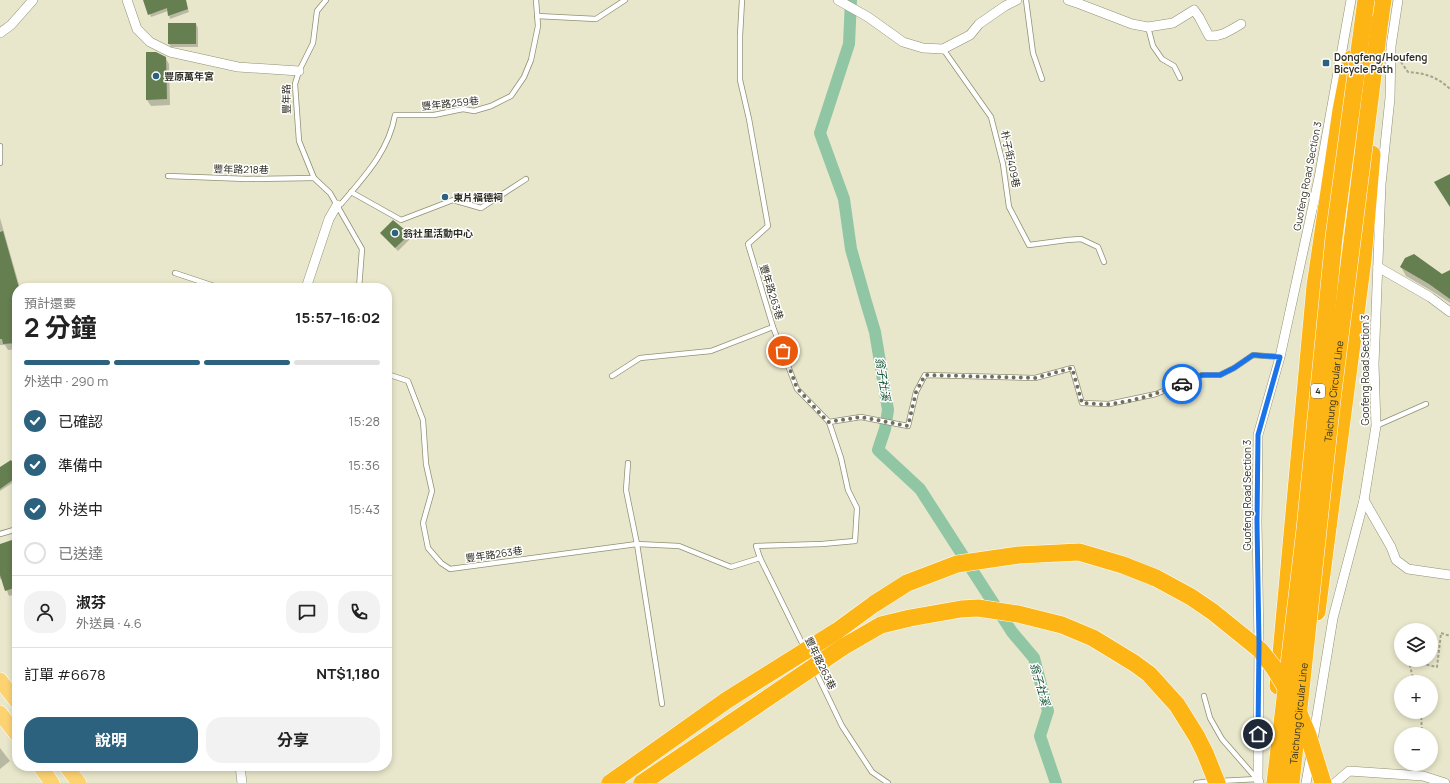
<!DOCTYPE html>
<html lang="zh-TW">
<meta charset="utf-8">
<style>
:root{--surface:#fff;--page:#f2f2f2;--text:#222;--muted:#767676;--line:#e0e0e0;--accent:#2d627e}
body{margin:0;font-family:Manrope,"Noto Sans TC",sans-serif;background:var(--page);color:var(--text);height:100vh;display:flex;flex-direction:column;font-size:15px;white-space:nowrap}
*{box-sizing:border-box;margin:0}
p{font-size:13px;color:var(--muted)}
.icon{flex:none;width:22px;height:22px;fill:none;stroke:currentColor;stroke-width:2;stroke-linecap:round;stroke-linejoin:round}
.map{position:relative;flex:1;overflow:hidden}
.details{position:absolute;left:12px;top:283px;width:380px;height:488px;display:flex;flex-direction:column;background:var(--surface);border-radius:16px;box-shadow:0 2px 6px #0003}
.details>*{flex:none}
.fabs{position:absolute;left:1394px;top:623px;display:grid;gap:8px}
.fabs a{display:grid;place-items:center;width:44px;height:44px;border-radius:50%;background:var(--surface);box-shadow:0 2px 6px #0003;font-size:20px}
.pin{position:absolute;display:grid;place-items:center;width:34px;height:34px;color:#fff;margin:-17px;border:2px solid #fff;border-radius:50%;box-shadow:0 1px 4px #0007}
.courier{position:absolute;display:grid;place-items:center;width:40px;height:40px;margin:-20px;border:3px solid #1a73e8;border-radius:50%;background:#fff;color:#222;box-shadow:0 1px 5px #0007}
.overview em{font-style:normal;font-weight:700}
.overview div{display:flex;flex-direction:column-reverse}
.overview{display:flex;align-items:center;justify-content:space-between;height:68px;padding:0 12px}
h1{font-size:26px;font-weight:700;line-height:30px}
.bar{display:grid;grid-template-columns:repeat(4,1fr);gap:6px 4px;align-content:center;height:48px;padding:0 12px}
.bar i{height:5px;border-radius:3px;background:var(--line)}
.bar .active{background:var(--accent)}
.bar p{grid-column:span 4}
.line{display:flex;align-items:center;gap:10px;padding:0 12px;border-top:1px solid var(--line)}
.line div{flex:1}
.round{display:grid;place-items:center;flex:none;width:42px;height:42px;border-radius:16px;background:var(--page)}
ol{padding:0 12px;list-style:none}
li{display:flex;align-items:center;gap:12px;height:44px}
li p{margin-inline-start:auto}
li .icon{padding:4px;border-radius:50%;background:var(--accent);color:#fff;stroke-width:4}
li:last-child{color:var(--muted)}
li i{width:22px;height:22px;border:2px solid var(--line);border-radius:50%}
.button{display:flex;gap:8px;margin-top:auto;padding:8px 12px}
.button a{flex:1;height:46px;border-radius:16px;background:var(--accent);color:#fff;font-size:16px;font-weight:700;line-height:46px;text-align:center}
.button a+a{background:var(--page);color:var(--text)}
.map>svg:first-child{display:block}
.shadow{fill:#0003}
.lines{fill:none;stroke-linecap:round;stroke-linejoin:round}
.canal{stroke:#90c6a4;stroke-width:12}
.building{fill:#667f50}
.service-casing{stroke:#919075;stroke-width:6}
.minor-casing{stroke:#919075;stroke-width:10}
.primary-casing{stroke:#fff;stroke-width:16}
.motorway-casing{stroke:#fff;stroke-width:18}
.path{stroke:#a5a48e;stroke-width:2;stroke-dasharray:3 2;stroke-linecap:butt}
.service{stroke:#fff;stroke-width:4.5}
.minor{stroke:#fff;stroke-width:9}
.primary{stroke:#fdd372;stroke-width:15}
.motorway{stroke:#fcb514;stroke-width:17}
.motorway-bridge-casing{stroke:#fff;stroke-width:18;stroke-linecap:butt}
.motorway-bridge{stroke:#fcb514;stroke-width:17}
.done{stroke:#706f5e;stroke-width:4;stroke-dasharray:0 7.2}
.route{stroke:#1a73e8;stroke-width:5}
.poi-dot{fill:#2d627e;stroke:#fff;stroke-width:1.5}
.labels{text-anchor:middle;stroke-width:3;stroke-linejoin:round;paint-order:stroke}
.shield{fill:#fff;stroke:#6e6d66;stroke-width:1}
.shield-label{font-size:9px;font-weight:bold;fill:#302f24}
.poi-label{font-size:10px;font-weight:bold;fill:#302f24;stroke:#fff;text-anchor:start}
.street-label{font-size:10px;fill:#302f24;stroke:#fff}
.water-label{font-size:11px;font-style:italic;fill:#145333;stroke:#fff}
</style>
<div class="map">
<svg width="1450" height="783" viewBox="0 0 1450 783">
<rect width="100%" height="100%" fill="#e8e7cb"/>
<g class="shadow">
<path d="M145 0H185L189 12 170 19 168 11 151 17Z"/>
<path d="M196 24 198 28V47H171L169 44Z"/>
<path d="M165 57 169 64 170 105 151 106 147 100Z"/>
<path d="M0 218 20 288H17V349L8 350 5 345H0Z"/>
<path d="M381 233 409 234 411 238 398 251Z"/>
<path d="M1401 267 1442 275 1450 271V303L1435 293 1406 276Z"/>
<path d="M0 469 17 471V480L0 491Z"/>
<path d="M15 541 17 545V594L9 596 2 578 0 579V545Z"/>
<path d="M0 748 10 761 0 769Z"/>
</g>
<g class="lines">
<path class="canal" d="M851 0 849 44 820 133 844 199 851 249 866 302 875 332 888 410 885 429 878 450 920 489 1012 632 1034 658 1048 711 1040 736 1056 783"/>
</g>
<g class="building">
<path d="M143 0H186L188 9 168 16 167 8 148 15Z"/>
<rect x="168" y="23" width="28" height="21"/>
<path d="M146 52H156L166 57 167 99 146 100Z"/>
<path d="M1450 174V207L1434 182Z"/>
<path d="M393 220 410 234 395 248 380 233Z"/>
<path d="M3 231 19 288H17V343L3 344 2 339H0V232Z"/>
<path d="M1414 254 1442 274 1450 270V299L1429 284 1400 267 1405 258Z"/>
<path d="M11 460 17 469V479H14L0 489V467Z"/>
<path d="M15 539 17 545V587L5 591 0 575V544Z"/>
</g>
<g class="lines">
<g class="service-casing">
<g id="service">
<path d="M326 0 317 11 313 43 299 71 295 84 299 141 314 178 330 193 362 249 359 288"/>
<path d="M742 0 740 36V80L749 119 768 226 748 244 773 327 797 389 829 422 841 458 848 490 857 508 855 541 822 544 756 546 760 558 804 647"/>
<path d="M1026 0 1033 53 1042 79"/>
<path d="M537 16 596 19 625 0"/>
<path d="M1148 27 1153 46 1162 59 1174 66 1180 78"/>
<path d="M943 49 991 117 1003 164 1009 207 1029 245 1067 240 1081 239 1098 247 1104 262"/>
<path d="M0 146V163"/>
<path d="M168 176 247 179 314 178"/>
<path d="M351 192 401 220 453 200 481 208 526 179"/>
<path d="M337 205 341 204C364 177 389 151 395 115H434L463 109 474 111 491 106 511 96 524 77 531 60 538 26 536 0"/>
<path d="M175 273 220 288"/>
<path d="M387 374 408 381 423 420 426 464 432 491 423 523 428 548 441 563 450 569 637 544 679 546 731 567 760 558"/>
<path d="M612 376 640 358 711 351 773 327"/>
<path d="M829 422 861 417 908 426 916 392 925 375 1035 378 1072 368 1082 403 1109 404 1156 394 1202 375H1220L1234 368 1253 355 1280 357"/>
<path d="M1376 426 1426 404"/>
<path d="M628 463 626 490 637 544 662 704"/>
<path d="M0 534 17 529"/>
<path d="M815 670 842 726 872 772 888 783"/>
<path d="M1204 696 1210 718 1222 739 1256 778"/>
<path d="M1219 781 1258 779"/>
<path d="M1196 783 1212 781"/>
</g>
</g>
<g class="minor-casing">
<g id="minor">
<path d="M127 0 137 29 150 42 170 52 238 67 299 71"/>
<path d="M838 0 868 17 903 42 923 48 943 49 970 35 979 24 1005 6 1017 0"/>
<path d="M1068 0 1080 4 1132 24 1148 27 1173 23 1194 10 1199 17 1209 36C1221 37 1231 30 1241 24"/>
<path d="M0 33 11 25 33 0"/>
<path d="M1378 267 1430 297 1450 312"/>
<path d="M306 288 329 219 337 205"/>
<path d="M1364 500 1391 547 1396 560 1408 569 1450 575"/>
<path d="M1313 740 1333 618 1364 500 1376 426 1374 364 1381 184 1390 98 1391 46 1398 0"/>
<path d="M240 766 242 783"/>
<path d="M1259 783 1258 779 1259 644 1257 522 1258 435 1280 357 1319 178 1351 0"/>
<path d="M1306 783 1311 755"/>
<path d="M1335 783 1349 771 1423 776 1445 783"/>
</g>
</g>
<g class="primary-casing">
<g id="primary">
<path d="M0 680 17 702"/>
<path d="M0 713 17 735"/>
<path d="M40 766 52 783"/>
<path d="M66 766 79 783"/>
</g>
</g>
<g class="motorway-casing">
<g id="motorway">
<path d="M1380 20 1383 0"/>
<path d="M1317 612 1363 260 1372 154"/>
<path d="M1278 686 1315 286 1341 110 1351 59"/>
</g>
</g>
<g class="path">
<path d="M1401 62 1408 72C1424 73 1438 77 1450 89"/>
<path d="M1414 682 1410 666 1414 662 1437 667 1441 633 1450 636"/>
<path d="M1421 712 1422 734"/>
</g>
<use href="#service" class="service"/>
<use href="#minor" class="minor"/>
<use href="#primary" class="primary"/>
<use href="#motorway" class="motorway"/>
<g class="motorway-bridge-casing">
<g id="motorway-bridge">
<path d="M610 783 727 700 837 631 874 604 907 583 957 564 1019 555 1079 552 1123 565 1156 578 1191 597 1213 612 1260 650 1274 668 1294 701 1308 735 1323 783"/>
<path d="M642 783 843 647 881 625 910 618 961 609 978 608 1018 614 1062 625 1093 638 1134 663 1149 674 1177 705 1197 737 1205 753 1217 783"/>
<path d="M1275 783 1305 529 1334 237 1366 0"/>
<path id="s1" d="M1291 783 1332 400 1380 20"/>
</g>
</g>
<use href="#motorway-bridge" class="motorway-bridge"/>
</g>
<g class="lines">
<path class="done" d="M783 351 797 388 828 422 861 417 908 426 916 392 925 375 1035 378 1072 368 1082 403C1091 403 1101 405 1110 404 1135 401 1159 393 1182 384"/>
<path class="route" d="M1182 384 1202 375H1220L1234 368 1253 355 1280 357 1258 435 1257 522 1259 644 1258 734"/>
</g>
<g class="poi-dot">
<rect x="1322" y="59" width="8" height="8" rx="2"/>
<circle cx="156" cy="76" r="4"/>
<circle cx="445" cy="197" r="4"/>
<circle cx="395" cy="233" r="4"/>
</g>
<g class="labels">
<rect class="shield" x="1311" y="384" width="14" height="14" rx="3"/>
<g class="shield-label">
<text x="1318" y="394">4</text>
</g>
<g class="poi-label">
<text x="1334" y="61">Dongfeng/Houfeng<tspan x="1334" dy="12">Bicycle Path</tspan></text>
<text x="164" y="80">豐原萬年宮</text>
<text x="453" y="201">東片福德祠</text>
<text x="403" y="237">翁社里活動中心</text>
</g>
<g class="street-label">
<text transform="translate(286 99) rotate(-91)" y="4">豐年路</text>
<text transform="translate(450 103) rotate(-6)" y="4">豐年路259巷</text>
<text transform="translate(1011 159) rotate(78)" y="4">朴子街409巷</text>
<text transform="translate(241 169) rotate(1)" y="4">豐年路218巷</text>
<text transform="translate(1307 176) rotate(-79)" y="4">Guofeng Road Section 3</text>
<text transform="translate(772 292) rotate(73)" y="4">豐年路263巷</text>
<text transform="translate(1365 370) rotate(-90)" y="4">Goofeng Road Section 3</text>
<text dy="4" stroke="none"><textPath href="#s1" startOffset="394">Taichung Circular Line</textPath></text>
<text transform="translate(1247 495) rotate(-90)" y="4">Guofeng Road Section 3</text>
<text transform="translate(494 554) rotate(-8)" y="4">豐年路263巷</text>
<text transform="translate(821 663) rotate(64)" y="4">豐年路263巷</text>
<text dy="4" stroke="none"><textPath href="#s1" startOffset="70">Taichung Circular Line</textPath></text>
</g>
<g class="water-label">
<text transform="translate(883 379) rotate(81)" y="4">翁子社溪</text>
<text transform="translate(1040 684) rotate(74)" y="4">翁子社溪</text>
</g>
</g>
</svg>
<div class="fabs">
<a><svg class="icon" aria-label="layers" viewBox="0 0 24 24"><path d="M12 4l9 5-9 5-9-5zM3 14l9 5 9-5"/></svg></a>
<a>+</a>
<a>−</a>
</div>
<div class="pin" style="left:783px;top:351px;background:#ea580c"><svg class="icon" aria-label="bag" viewBox="0 0 24 24"><path d="M5 8h14l-1 12H6zM9 8a3 3 0 0 1 6 0"/></svg></div>
<div class="pin" style="left:1258px;top:734px;background:#1f2937"><svg class="icon" aria-label="home" viewBox="0 0 24 24"><path d="M3 11l9-7 9 7M6 9v11h12V9"/></svg></div>
<div class="courier" style="left:1182px;top:384px"><svg class="icon" aria-label="car" viewBox="0 0 24 24"><path d="M5 17H2v-5l4-1 3-4h7l3 4 3 1v5h-3M9 17h6M6 11h13"/><circle cx="7" cy="17" r="2"/><circle cx="17" cy="17" r="2"/></svg></div>
<section class="details">
<div class="overview"><div><h1>2 分鐘</h1><p>預計還要</p></div><em>15:57–16:02</em></div>
<div class="bar"><i class="active"></i><i class="active"></i><i class="active"></i><i></i><p>外送中 · 290 m</p></div>
<ol>
<li><svg class="icon" aria-label="check" viewBox="0 0 24 24"><path d="M5 12l5 5 9-10"/></svg>已確認<p>15:28</p></li>
<li><svg class="icon" aria-label="check" viewBox="0 0 24 24"><path d="M5 12l5 5 9-10"/></svg>準備中<p>15:36</p></li>
<li><svg class="icon" aria-label="check" viewBox="0 0 24 24"><path d="M5 12l5 5 9-10"/></svg>外送中<p>15:43</p></li>
<li><i></i>已送達</li>
</ol>
<div class="line" style="height:72px"><a class="round"><svg class="icon" aria-label="person" viewBox="0 0 24 24"><circle cx="12" cy="8" r="4"/><path d="M4 21q1-7 8-7t8 7"/></svg></a><div><b>淑芬</b><p>外送員 · 4.6</p></div><a class="round"><svg class="icon" aria-label="chat" viewBox="0 0 24 24"><path d="M4 5h16v11H9l-5 4z"/></svg></a><a class="round"><svg class="icon" aria-label="phone" viewBox="0 0 24 24"><path d="M5 4h4l2 5-3 2q2 4 5 5l2-3 5 2v4C11 20 4 13 5 4z"/></svg></a></div>
<div class="line" style="height:52px"><div>訂單 #6678</div><b>NT$1,180</b></div>
<div class="button"><a>說明</a><a>分享</a></div>
</section>
</div>
